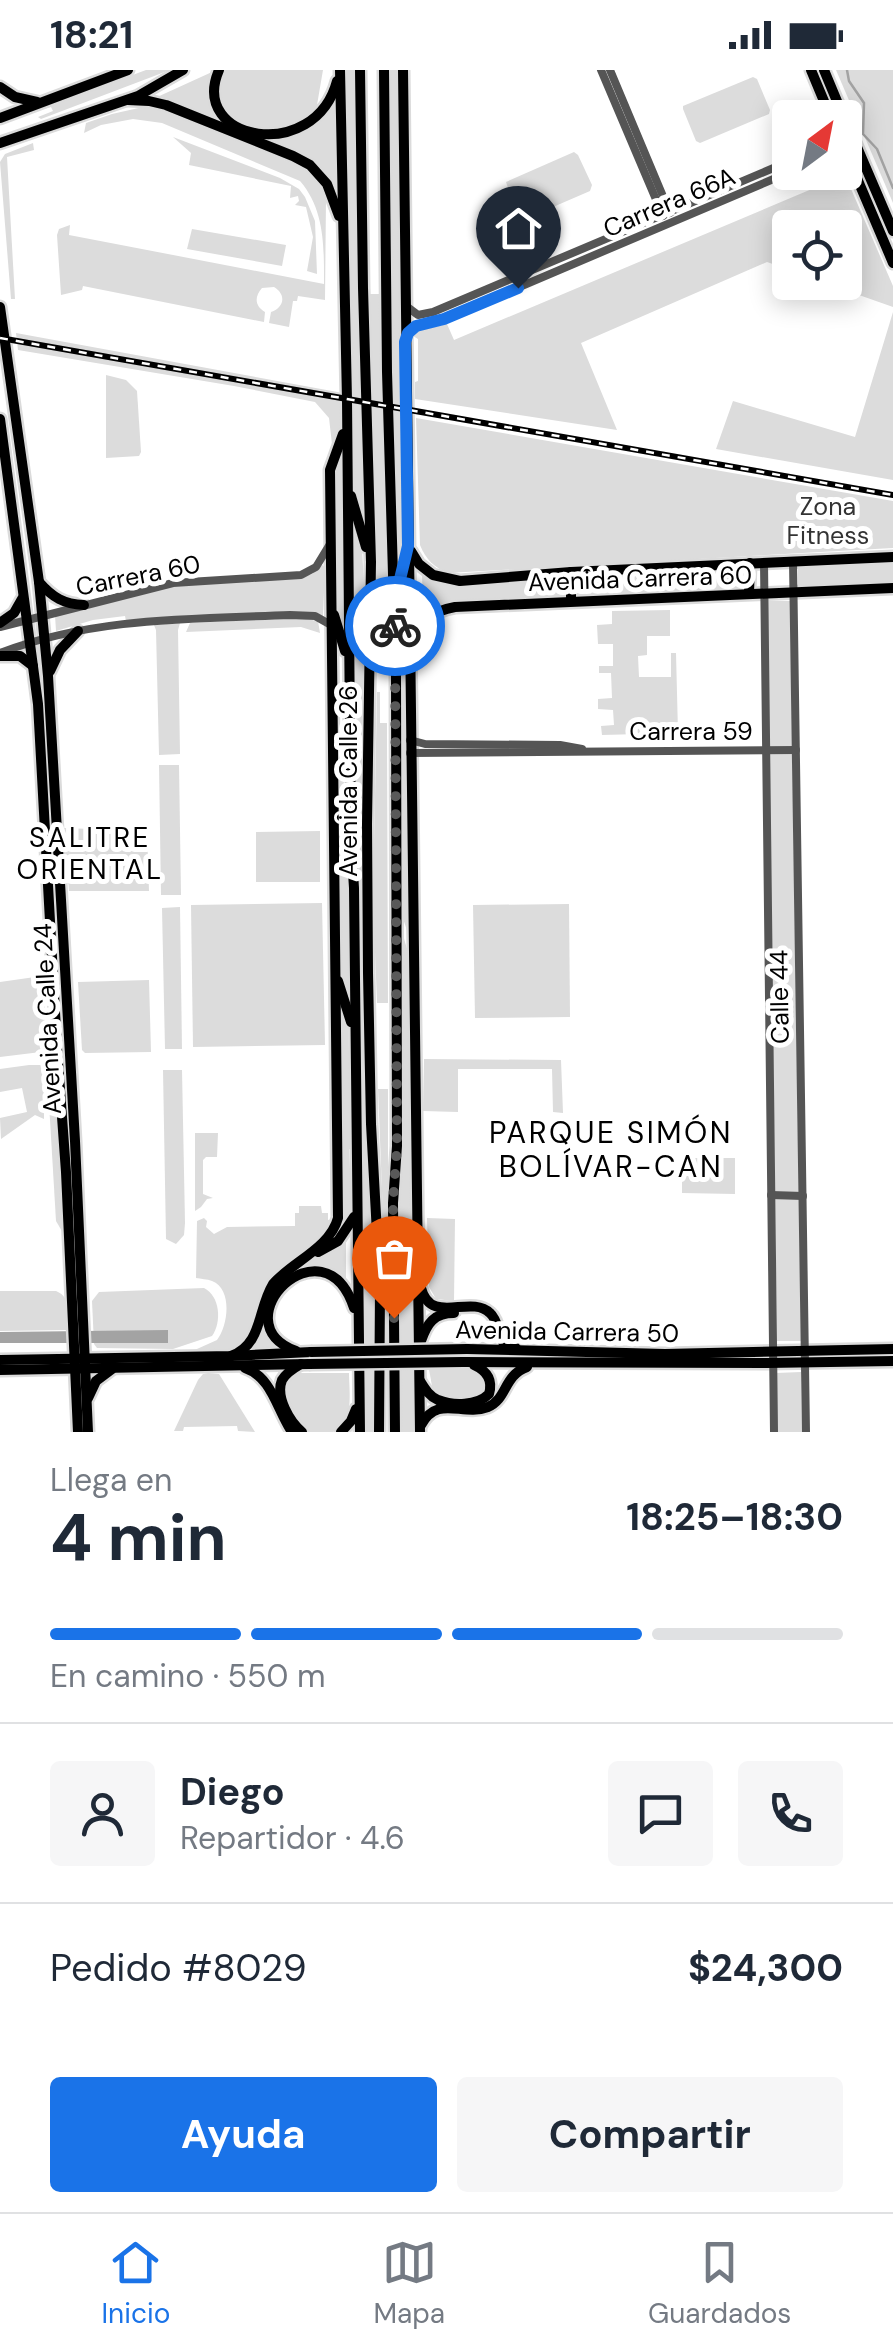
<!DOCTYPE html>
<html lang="es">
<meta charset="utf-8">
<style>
:root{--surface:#fff;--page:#f6f6f7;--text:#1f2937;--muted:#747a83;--line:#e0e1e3;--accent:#1a73e8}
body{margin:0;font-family:"DM Sans",sans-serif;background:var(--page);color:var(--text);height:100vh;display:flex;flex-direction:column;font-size:38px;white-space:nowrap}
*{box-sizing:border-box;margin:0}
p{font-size:32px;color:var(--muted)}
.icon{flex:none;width:55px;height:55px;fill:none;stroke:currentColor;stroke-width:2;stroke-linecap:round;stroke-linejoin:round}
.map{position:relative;height:1362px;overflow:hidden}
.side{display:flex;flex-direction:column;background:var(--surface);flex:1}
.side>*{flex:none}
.needle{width:65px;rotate:32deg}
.controls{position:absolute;left:772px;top:30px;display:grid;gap:20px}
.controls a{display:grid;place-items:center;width:90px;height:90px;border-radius:10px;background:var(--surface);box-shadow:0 5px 25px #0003;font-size:50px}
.pin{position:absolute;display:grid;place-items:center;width:85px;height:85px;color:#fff;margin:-102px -42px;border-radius:50% 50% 50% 0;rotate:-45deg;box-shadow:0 0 10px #0007}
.pin .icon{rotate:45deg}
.courier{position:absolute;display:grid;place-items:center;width:100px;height:100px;margin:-50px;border:8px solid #1a73e8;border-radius:50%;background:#fff;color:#222;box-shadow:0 2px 12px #0007}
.headline em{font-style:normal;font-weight:700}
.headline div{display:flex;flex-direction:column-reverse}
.headline{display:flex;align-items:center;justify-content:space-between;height:170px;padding:0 50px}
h1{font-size:65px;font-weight:700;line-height:75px}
.bar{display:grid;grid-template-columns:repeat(4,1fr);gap:15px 10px;align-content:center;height:120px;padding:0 50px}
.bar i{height:12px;border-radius:8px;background:var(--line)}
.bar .selected{background:var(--accent)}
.bar p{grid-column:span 4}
.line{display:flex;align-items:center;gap:25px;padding:0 50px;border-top:2px solid var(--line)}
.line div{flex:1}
.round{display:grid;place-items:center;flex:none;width:105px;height:105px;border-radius:10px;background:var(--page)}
.primary-button{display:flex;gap:20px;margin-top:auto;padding:20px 50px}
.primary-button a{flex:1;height:115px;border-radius:10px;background:var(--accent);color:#fff;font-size:40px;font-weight:700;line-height:115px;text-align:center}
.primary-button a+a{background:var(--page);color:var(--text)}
.status{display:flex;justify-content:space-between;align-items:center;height:70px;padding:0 50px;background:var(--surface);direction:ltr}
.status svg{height:28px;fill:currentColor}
.dock{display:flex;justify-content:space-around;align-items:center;height:140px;border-top:2px solid var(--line);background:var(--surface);font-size:28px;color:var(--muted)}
.dock a{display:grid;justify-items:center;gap:5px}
.dock .selected{color:var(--accent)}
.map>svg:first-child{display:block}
.green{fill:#dcdcdc}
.water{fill:#a3a3a3}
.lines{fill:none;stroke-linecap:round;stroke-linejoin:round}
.stream{stroke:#a3a3a3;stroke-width:2.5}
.major-casing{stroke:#dbdbdb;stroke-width:15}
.minor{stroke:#555;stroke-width:8}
.major{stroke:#000;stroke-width:10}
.rail-casing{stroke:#000;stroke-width:6}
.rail{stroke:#fff;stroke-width:2.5;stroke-dasharray:8;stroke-linecap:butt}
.major-bridge-casing{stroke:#dbdbdb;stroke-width:15;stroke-linecap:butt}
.major-bridge{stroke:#000;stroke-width:10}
.done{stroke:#595959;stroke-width:10;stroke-dasharray:0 18}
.route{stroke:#1a73e8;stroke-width:12}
.labels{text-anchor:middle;stroke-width:10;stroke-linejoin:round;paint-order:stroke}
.street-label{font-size:25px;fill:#000;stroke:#fff}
.park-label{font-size:25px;fill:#333;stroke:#fff}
.neighbourhood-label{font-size:28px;letter-spacing:2.5px;fill:#000;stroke:#fff}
.quarter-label{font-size:30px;letter-spacing:2.5px;fill:#000;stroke:#fff}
</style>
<div class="status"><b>18:21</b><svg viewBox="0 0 49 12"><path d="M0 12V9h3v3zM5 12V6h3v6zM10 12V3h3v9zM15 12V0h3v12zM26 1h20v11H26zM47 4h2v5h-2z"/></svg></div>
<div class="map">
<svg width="893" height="1362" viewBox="0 0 893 1362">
<rect width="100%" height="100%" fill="#fff"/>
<g class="green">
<path d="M146 0H170L41 49 38 47 53 41 51 37 36 41Z"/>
<path d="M221 0H323L317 35 319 37C297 60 265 68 237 51 231 46 224 40 221 33 217 24 220 10 221 0Z"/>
<path d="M345 0H357L368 471 351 414Z"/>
<path d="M388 0H398L404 478 397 510 391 322Z"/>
<path d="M836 0H893V133Z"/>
<path d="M212 2 210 24 235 58 155 28Z"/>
<path d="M753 7 757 9 770 40 769 44 700 73 696 71 683 39V36Z"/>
<path d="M338 18 341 142C324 90 310 90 262 70L263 68C299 71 316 43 338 18Z"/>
<path d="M143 37 159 39 301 97C314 104 322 115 326 129L325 230 298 226 297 231H293L289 257 269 253 271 242C285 237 286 224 274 217L262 218C254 227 255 236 265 242L264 252 83 216 82 220 61 225 57 165 59 159 70 155 69 165 324 214C324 177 325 140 300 111L162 53 133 49 101 55 84 63 86 53 112 44Z"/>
<path d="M173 67 280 108 299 119 305 127 315 151 317 204 307 201 313 167 306 137 295 135 299 131 298 126 290 128 291 116 189 95 191 83Z"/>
<path d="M33 73 34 80 7 87 15 229H11L0 92 5 84Z"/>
<path d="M574 82 578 85 592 115 590 121 523 150 519 149 506 112Z"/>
<path d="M845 105 893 216V237L825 213 845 212V158H790V200L767 192 581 273 617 360 415 329V312L418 311V269L413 266 417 261 447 254 454 270Z"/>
<path d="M192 159 286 175 282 196 187 179Z"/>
<path d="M370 224H379L388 539H377Z"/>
<path d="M893 242V410L716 379 733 331 855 367Z"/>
<path d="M16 263 343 323C343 345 341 362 333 383L329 348 315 332 234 316 18 280Z"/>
<path d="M106 305 126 310 137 321 141 382 139 386 106 388Z"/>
<path d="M416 348 893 431V478L448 503C434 497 426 490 420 475Z"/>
<path d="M344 370 347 571 334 535 333 400Z"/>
<path d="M351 436 362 477 365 536 366 603 361 761 358 781 354 792Z"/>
<path d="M893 490V514L798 519V494Z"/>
<path d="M322 495 325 497 323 546 126 551 125 546 93 550 56 561 55 545 162 517 226 511 297 509 312 504Z"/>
<path d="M748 497V518L576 528V507L642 501Z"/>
<path d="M422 501 435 508 568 507V527L457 534 423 549Z"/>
<path d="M405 506 409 866 401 843 398 527Z"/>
<path d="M767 531H790L801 1271H777Z"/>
<path d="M670 540V566H647V585L638 586 639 607H671V583H676L678 663 602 665 601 656 614 655 613 640 598 639V629L612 628 611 603H599V596H613V574H598L597 555 612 554V541Z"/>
<path d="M300 548 318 551 320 563 301 557 186 562 190 553Z"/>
<path d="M180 553 178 560 180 684 159 685 156 560 154 555Z"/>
<path d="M377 622H380V653H387V661L388 933H377L373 831Z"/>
<path d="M347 644C347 742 351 840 351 938L337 893 334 674Z"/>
<path d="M159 695H179L181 825H161Z"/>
<path d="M64 758 147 761 149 821H69Z"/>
<path d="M320 761V812H256V762Z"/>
<path d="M365 781 378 1213 375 1362H362L359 800Z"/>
<path d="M322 833 325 975 193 977 191 835Z"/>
<path d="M569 834 570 947 475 948 473 835Z"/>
<path d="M180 837 182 979H165L162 838Z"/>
<path d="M398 849 408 882 409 917 416 1362H399L398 1328Z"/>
<path d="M42 906 49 981 0 987V912Z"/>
<path d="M149 910 151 982 85 983 82 980 78 912Z"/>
<path d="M338 918 345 938 348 959 353 1079H349L350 1099H354L351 1142 344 1160 339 1156Z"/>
<path d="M424 989 561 990 563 1043 553 1042 552 999H458V1042L423 1041Z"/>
<path d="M29 995H46L49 1018 44 1032V1049L35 1045 1 1069 0 1048 27 1042 22 1018 0 1022V999Z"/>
<path d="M163 1000H182L185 1153 184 1165 176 1174 166 1169Z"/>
<path d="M378 1019H388V1196L385 1197Z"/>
<path d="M56 1023 66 1168 56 1151 49 1033Z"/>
<path d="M195 1063H218L217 1087H206L203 1090V1124L213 1128 207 1129 201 1137 195 1141Z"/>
<path d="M682 1088H735V1124L682 1123Z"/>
<path d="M299 1136H321L322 1143H328V1150L333 1149 329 1163 272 1209 248 1270 232 1282 188 1283 217 1270C228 1256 233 1219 212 1211 207 1209 201 1209 196 1208L197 1151 204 1148 207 1151 206 1157 214 1164 227 1157 295 1156V1143H299Z"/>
<path d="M427 1148 455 1149 454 1231 436 1229 429 1217Z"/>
<path d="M346 1168V1211C325 1197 311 1195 289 1206L265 1256 273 1270 286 1280 247 1282 287 1203Z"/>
<path d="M204 1218C220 1226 222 1252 212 1266L173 1279 97 1278 94 1274 92 1231 99 1222Z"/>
<path d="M0 1221H56C73 1228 67 1245 67 1260L0 1261Z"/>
<path d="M473 1298 487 1308 486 1322 479 1329 450 1330 433 1322 429 1299Z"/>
<path d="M801 1302 802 1362H777L776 1303Z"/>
<path d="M208 1303 219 1304 255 1362 238 1361 237 1356 184 1357 183 1361H174L198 1310 203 1304Z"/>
<path d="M299 1303H349C349 1320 355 1356 333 1362 326 1362 315 1362 308 1362 291 1350 280 1329 287 1309Z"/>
</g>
<path class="water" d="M168 1260V1273H0V1262Z"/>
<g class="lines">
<path class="stream" d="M847 0 849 11 864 33 863 64 877 79 893 118"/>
<g class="major-casing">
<g id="major">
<path d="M219 0C188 72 315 94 337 11"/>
<path d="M340 0 347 330 351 772 354 818 360 1362"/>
<path d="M360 0 363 218 371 492 367 754 368 903 371 1054 380 1218 379 1362"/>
<path d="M384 0 387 302 396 605 397 1076 393 1133 395 1362"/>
<path d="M403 0 420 1362"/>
<path d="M811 0 831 48"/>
<path d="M824 0 844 48"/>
<path d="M0 17 15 27 37 32"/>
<path d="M128 30 149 31 166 35 293 86 310 95 327 114 339 146"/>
<path d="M0 48 128 0"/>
<path d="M845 49 893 161"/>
<path d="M0 73 138 26 183 0"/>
<path d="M845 80 893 193"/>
<path d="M0 237 39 512 48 606 75 1071 88 1362"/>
<path d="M0 349 38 634 57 978 66 1102 78 1362"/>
<path d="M351 426 366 477"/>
<path d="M411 481 419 494 433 505 460 511 571 502 893 487"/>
<path d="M571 502V531"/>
<path d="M39 512C53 528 64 534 84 535"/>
<path d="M749 523 750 493"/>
<path d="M334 545 345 581"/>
<path d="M0 553 14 543 22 529"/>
<path d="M411 573C420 551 432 541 455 537L893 518"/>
<path d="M0 586H20L33 596"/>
<path d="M50 601 60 580 78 561"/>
<path d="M338 911 351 952"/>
<path d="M318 1182 338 1171 354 1147"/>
<path d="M421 1218C431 1256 470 1224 490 1243 498 1250 498 1263 503 1272L516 1278"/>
<path d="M421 1271C427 1253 434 1243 454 1243"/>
<path d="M467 1279 665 1284 893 1279"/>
<path d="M296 1281C218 1252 324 1146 354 1238"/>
<path d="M231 1286C263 1274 257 1240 273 1214 292 1192 330 1178 338 1148L330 400 343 364"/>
<path d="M0 1290 231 1286 311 1282"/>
<path d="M463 1292 767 1293 893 1291"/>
<path d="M301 1294C294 1298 286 1303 282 1310 275 1327 290 1352 302 1362"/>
<path d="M245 1298C272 1307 277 1340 292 1362"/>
<path d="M0 1300 309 1294"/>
<path d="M420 1311C425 1319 429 1326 438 1330 453 1336 477 1336 489 1324 493 1310 487 1301 474 1295"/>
<path d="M88 1328 96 1311 112 1299"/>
<path d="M421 1355C438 1324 462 1347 488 1337 508 1328 503 1306 527 1297"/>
<path d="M341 1362 351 1351 356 1339"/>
</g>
</g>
<g class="minor">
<path d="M601 0 663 146"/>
<path d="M610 0 670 143"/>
<path d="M406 236 418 245 433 242 790 91"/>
<path d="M406 268C413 253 430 253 444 249L790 102"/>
<path d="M793 491 806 1362"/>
<path d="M764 492 774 1362"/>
<path d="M0 557 173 513 301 505 316 497 330 474"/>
<path d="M0 583C92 547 193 549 290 545L315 546 331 555"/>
<path d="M410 670 425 674 560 675 582 679"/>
<path d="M410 683 796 680"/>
<path d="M771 1125 803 1126"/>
</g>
<use href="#major" class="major"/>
<g class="rail-casing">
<path id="rail" d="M0 268 893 425"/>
</g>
<use href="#rail" class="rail"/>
<g class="major-bridge-casing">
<g id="major-bridge">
<path d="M311 1282 467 1279"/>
<path d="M309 1294 463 1292"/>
</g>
</g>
<use href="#major-bridge" class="major-bridge"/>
</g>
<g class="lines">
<path class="done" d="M394 1248 393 1133 397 1076 395 556"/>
<path class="route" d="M395 556 394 534 408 476 405 272 408 263 416 256 444 249 518 218"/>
</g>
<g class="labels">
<g class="street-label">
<text transform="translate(669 132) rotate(-23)" y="9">Carrera 66A</text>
<text transform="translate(138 505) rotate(-11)" y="9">Carrera 60</text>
<text transform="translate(640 508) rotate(-2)" y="9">Avenida Carrera 60</text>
<text x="691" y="670">Carrera 59</text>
<text transform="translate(348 711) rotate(-90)" y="9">Avenida Calle 26</text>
<text transform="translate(779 927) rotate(-91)" y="9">Calle 44</text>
<text transform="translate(47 949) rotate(-93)" y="9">Avenida Calle 24</text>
<text transform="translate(567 1261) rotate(1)" y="9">Avenida Carrera 50</text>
</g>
<g class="park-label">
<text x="828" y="445">Zona<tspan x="828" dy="29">Fitness</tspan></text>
</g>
<g class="neighbourhood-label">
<text x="90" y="777">SALITRE<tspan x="90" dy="32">ORIENTAL</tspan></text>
</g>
<g class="quarter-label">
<text x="611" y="1073">PARQUE SIMÓN<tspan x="611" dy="34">BOLÍVAR-CAN</tspan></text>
</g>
</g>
</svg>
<div class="controls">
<a><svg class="needle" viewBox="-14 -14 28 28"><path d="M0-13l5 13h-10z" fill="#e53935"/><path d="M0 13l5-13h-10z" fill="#747a83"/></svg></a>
<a><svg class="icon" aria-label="locate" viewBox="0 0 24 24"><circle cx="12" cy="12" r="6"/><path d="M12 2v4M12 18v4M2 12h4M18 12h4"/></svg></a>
</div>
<div class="pin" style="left:394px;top:1248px;background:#ea580c"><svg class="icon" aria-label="bag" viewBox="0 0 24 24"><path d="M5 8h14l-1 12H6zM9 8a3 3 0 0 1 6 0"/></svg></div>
<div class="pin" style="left:518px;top:218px;background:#1f2937"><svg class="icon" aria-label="home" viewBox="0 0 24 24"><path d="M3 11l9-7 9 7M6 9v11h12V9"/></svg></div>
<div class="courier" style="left:395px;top:556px"><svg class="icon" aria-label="bike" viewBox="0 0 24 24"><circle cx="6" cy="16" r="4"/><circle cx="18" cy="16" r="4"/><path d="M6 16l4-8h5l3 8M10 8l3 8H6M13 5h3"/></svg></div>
</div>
<section class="side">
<div class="headline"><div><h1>4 min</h1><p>Llega en</p></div><em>18:25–18:30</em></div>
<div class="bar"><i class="selected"></i><i class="selected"></i><i class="selected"></i><i></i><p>En camino · 550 m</p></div>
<div class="line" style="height:180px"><a class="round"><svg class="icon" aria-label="person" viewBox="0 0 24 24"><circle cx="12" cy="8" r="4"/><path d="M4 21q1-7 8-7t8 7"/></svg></a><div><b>Diego</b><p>Repartidor · 4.6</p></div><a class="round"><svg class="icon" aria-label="chat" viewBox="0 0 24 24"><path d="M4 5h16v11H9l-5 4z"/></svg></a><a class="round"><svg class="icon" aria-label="phone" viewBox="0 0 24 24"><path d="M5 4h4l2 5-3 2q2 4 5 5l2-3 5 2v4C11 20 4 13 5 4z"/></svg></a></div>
<div class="line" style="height:130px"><div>Pedido #8029</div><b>$24,300</b></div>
<div class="primary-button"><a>Ayuda</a><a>Compartir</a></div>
</section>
<nav class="dock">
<a class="selected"><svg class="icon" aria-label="home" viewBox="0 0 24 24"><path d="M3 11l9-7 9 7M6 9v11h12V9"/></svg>Inicio</a>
<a><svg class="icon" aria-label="map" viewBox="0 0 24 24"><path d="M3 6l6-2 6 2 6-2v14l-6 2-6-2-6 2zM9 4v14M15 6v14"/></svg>Mapa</a>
<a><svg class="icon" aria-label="saved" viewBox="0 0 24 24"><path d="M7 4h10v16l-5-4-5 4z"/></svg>Guardados</a>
</nav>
